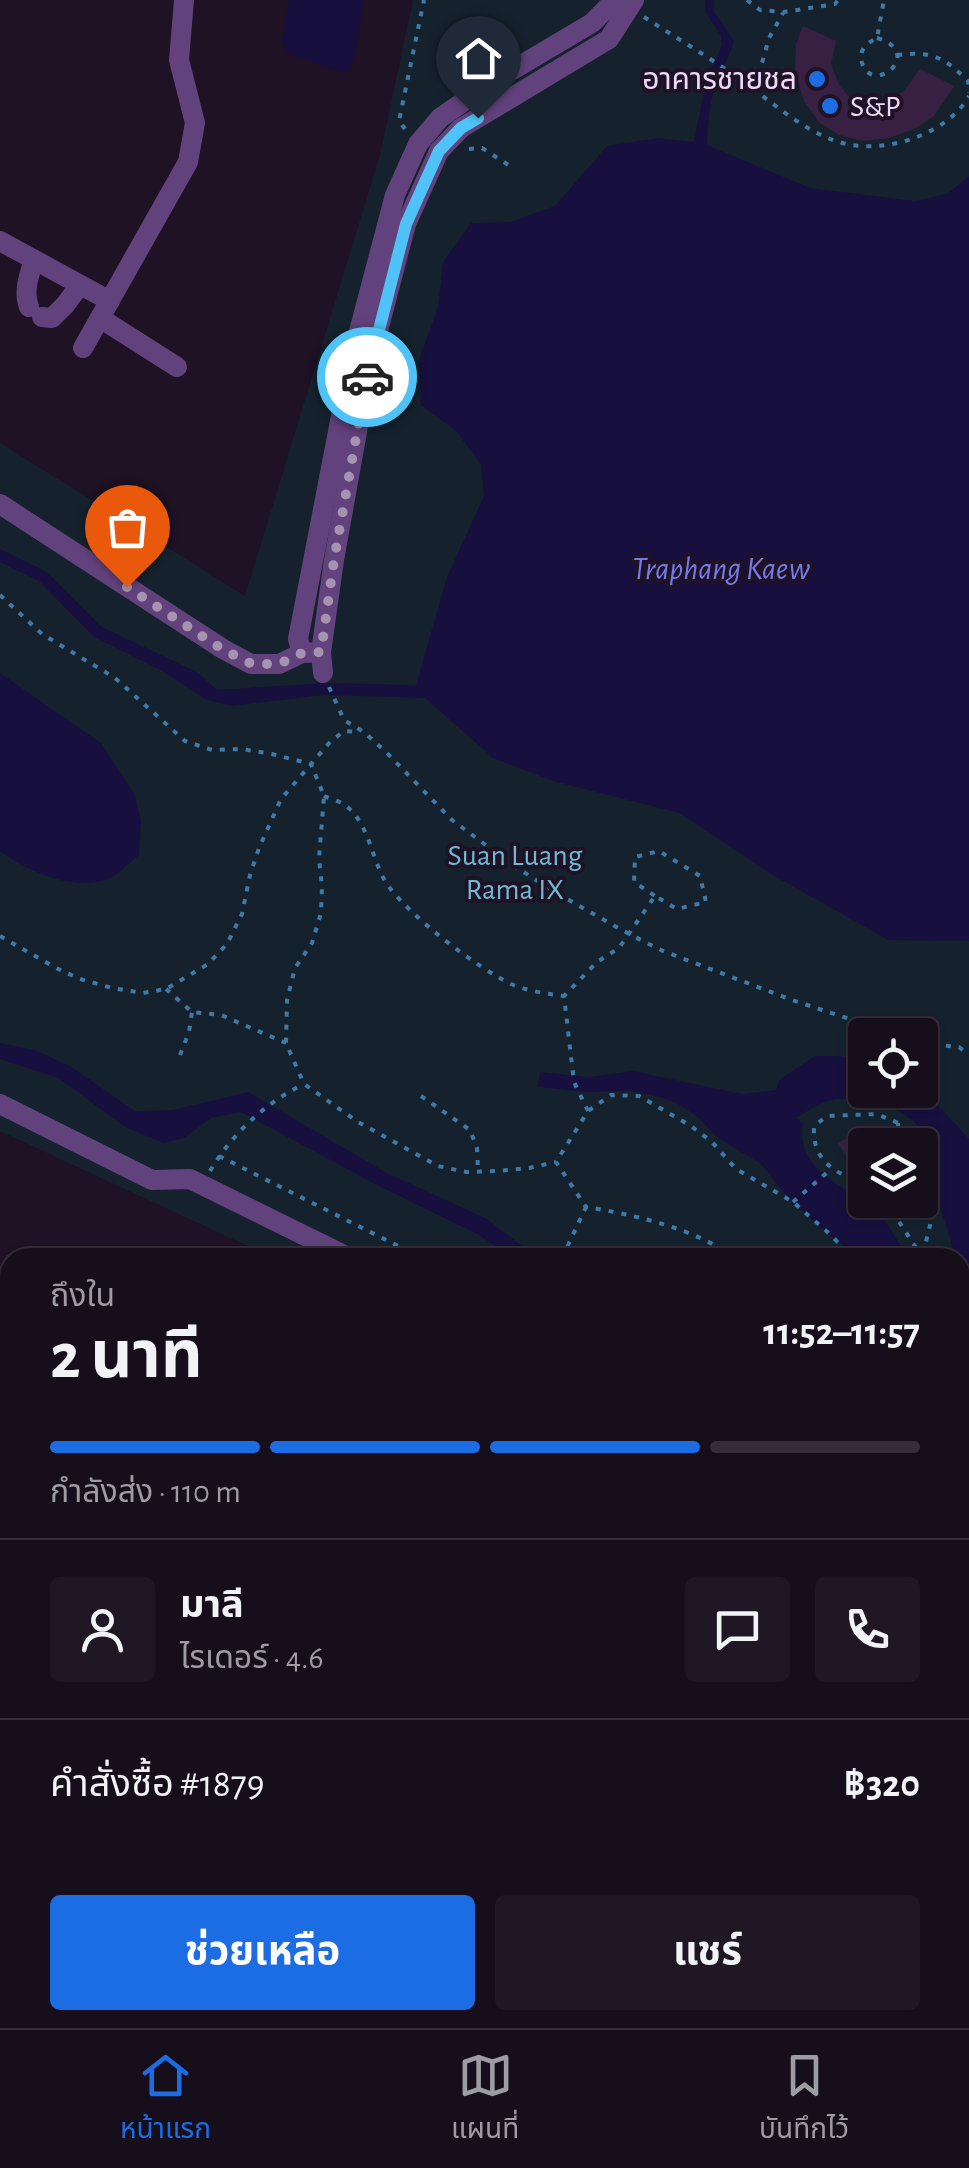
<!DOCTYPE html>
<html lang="th">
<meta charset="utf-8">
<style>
:root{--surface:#160e1b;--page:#1f1724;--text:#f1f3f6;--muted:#9e9ca3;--line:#352e3a;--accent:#1c6ce3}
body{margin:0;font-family:"Alegreya Sans","Noto Sans Thai",sans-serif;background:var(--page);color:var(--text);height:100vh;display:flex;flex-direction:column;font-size:38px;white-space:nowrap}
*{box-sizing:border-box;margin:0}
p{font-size:32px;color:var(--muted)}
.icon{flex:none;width:55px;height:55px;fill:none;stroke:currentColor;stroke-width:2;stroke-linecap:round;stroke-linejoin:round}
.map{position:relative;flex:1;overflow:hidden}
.details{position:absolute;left:0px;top:1248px;width:970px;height:782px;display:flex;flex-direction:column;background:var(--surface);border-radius:30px 30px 0 0;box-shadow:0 2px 8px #0004,0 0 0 2px var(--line)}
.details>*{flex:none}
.buttons{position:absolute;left:848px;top:1018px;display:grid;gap:20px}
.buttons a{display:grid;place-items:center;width:90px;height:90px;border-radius:10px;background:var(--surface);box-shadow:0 2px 8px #0004,0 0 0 2px var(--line);font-size:50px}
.pin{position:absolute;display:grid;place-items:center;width:85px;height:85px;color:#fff;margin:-102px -42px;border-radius:50% 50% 50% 0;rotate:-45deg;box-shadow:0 0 10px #0007}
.pin .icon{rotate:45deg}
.courier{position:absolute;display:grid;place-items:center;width:100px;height:100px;margin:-50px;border:8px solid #4fc3f7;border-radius:50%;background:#fff;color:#222;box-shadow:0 2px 12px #0007}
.summary em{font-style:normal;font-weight:700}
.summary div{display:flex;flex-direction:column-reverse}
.summary{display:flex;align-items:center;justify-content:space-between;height:170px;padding:0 50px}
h1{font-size:65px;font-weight:700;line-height:75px}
.bar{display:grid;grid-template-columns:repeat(4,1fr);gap:15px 10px;align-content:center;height:120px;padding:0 50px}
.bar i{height:12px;border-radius:8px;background:var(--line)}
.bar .selected{background:var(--accent)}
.bar p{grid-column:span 4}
.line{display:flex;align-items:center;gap:25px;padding:0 50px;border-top:2px solid var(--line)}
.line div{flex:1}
.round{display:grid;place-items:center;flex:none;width:105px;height:105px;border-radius:10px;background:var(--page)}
.cta{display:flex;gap:20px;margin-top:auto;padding:20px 50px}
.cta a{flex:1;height:115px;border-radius:10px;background:var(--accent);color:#fff;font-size:40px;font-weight:700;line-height:115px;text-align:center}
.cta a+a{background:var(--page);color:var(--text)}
.menu{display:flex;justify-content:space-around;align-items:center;height:140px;border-top:2px solid var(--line);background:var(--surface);font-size:28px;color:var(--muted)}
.menu a{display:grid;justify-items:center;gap:5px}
.menu .selected{color:var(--accent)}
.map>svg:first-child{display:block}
.green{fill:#15222d;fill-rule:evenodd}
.water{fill:#17103e}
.building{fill:#382042}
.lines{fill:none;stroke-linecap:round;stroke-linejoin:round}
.path{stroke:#3e7aa9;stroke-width:4;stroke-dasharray:5 8;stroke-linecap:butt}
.minor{stroke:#62427d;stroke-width:20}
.major{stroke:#ed6ddd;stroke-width:25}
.done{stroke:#a593af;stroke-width:10;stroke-dasharray:0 18}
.route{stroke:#4fc3f7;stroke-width:12}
.poi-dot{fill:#1c6ce3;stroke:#1e1224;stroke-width:4}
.labels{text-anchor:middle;stroke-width:8;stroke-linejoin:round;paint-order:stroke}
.poi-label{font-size:30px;fill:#edd9fa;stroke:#1e1224;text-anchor:end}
.park-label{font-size:30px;fill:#6eb9d2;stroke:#1e1224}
.water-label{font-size:32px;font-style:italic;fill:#7479ee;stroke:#1e1224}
</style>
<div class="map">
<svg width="969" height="2028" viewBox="0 0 969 2028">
<rect width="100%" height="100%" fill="#1e1224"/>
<path class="green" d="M413 0H969V2028H793L794 2020H960V1258L271 1257 0 1131V443L245 596 380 155ZM865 1035H920V1090H865ZM865 1145H920V1200H865Z"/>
<g class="water">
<path d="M289 0H364L355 56 349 71 334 70 287 52 282 41Z"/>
<path d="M705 0H714V11L734 41C730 57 720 71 715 87 709 105 708 126 707 145L810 188 915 201 947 194 969 176V941L888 940 771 874 679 813 553 781 493 758 425 698 324 695 231 706 207 700 160 670 94 637 39 581 0 562V549L47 572 102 627 197 672 217 690 323 683 416 685 447 577 484 496 481 464 456 431 421 405 419 360 438 307 443 262 471 223 511 222 555 206 607 146 658 138 694 142 706 80 722 45 721 36 706 13Z"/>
<path d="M0 673 101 743 135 795 141 821 139 855C131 861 123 870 114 876 81 895 27 872 0 851Z"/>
<path d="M0 1043 35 1050 70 1066 135 1111 173 1110 248 1092 385 1172 487 1219 536 1257 574 1253 608 1257H510L479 1235 377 1185 241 1112 211 1118 184 1138 164 1143 127 1128 58 1078 0 1059Z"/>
<path d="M815 1056H838L865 1060V1090L920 1089 938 1105 969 1139V1374L960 1395V1258L953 1257C953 1239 944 1223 940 1205 935 1182 936 1151 921 1130 904 1104 852 1091 823 1103 814 1106 805 1113 796 1118L803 1124C794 1170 848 1186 875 1211 889 1223 898 1242 907 1257H858L829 1235 785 1194 761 1164 718 1138 698 1117 678 1104 663 1098 630 1091 587 1092 538 1087 540 1072 588 1077 633 1071 742 1094 776 1090 780 1079Z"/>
</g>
<g class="building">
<path d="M803 26 836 41 831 64 839 85 851 99 866 106 886 102 904 91 920 69 954 86 934 116 914 129 889 138 863 141 839 135 819 122 804 101 795 72 796 44Z"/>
<path d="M860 1130 865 1138V1158L852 1166 838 1143Z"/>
</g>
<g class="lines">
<g class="path">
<path d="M747 0 760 10 784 12 835 4 838 0"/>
<path d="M644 17C678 39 714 60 748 85 775 105 806 132 839 142 882 156 947 135 969 96"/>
<path d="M877 38C926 52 873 97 862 63 858 50 867 43 877 38L884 0"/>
<path d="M897 55C932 51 944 57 968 81L969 93"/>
<path d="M746 83 762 63 769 38 783 13"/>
<path d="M405 129 399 121 424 0"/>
<path d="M469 149 482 148 510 166"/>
<path d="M0 595 42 634 115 678 185 741 212 750 242 749 272 754 311 764 324 796 319 858 322 887 321 913 312 943 295 968 287 1000 286 1043 304 1084 358 1122 438 1166 466 1172 497 1171 529 1168 556 1162"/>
<path d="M329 687 344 720 364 732 386 752 452 820 514 866 560 895 629 934 663 951 792 1000 898 1035"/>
<path d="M324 796C330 799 340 801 345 805 369 823 371 857 385 881 406 914 476 967 511 984 528 991 547 994 564 996"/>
<path d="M0 936 56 968 80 979 112 988 143 993 166 989 208 964 227 944 242 914 250 875 259 848 281 799 330 742 344 731 360 732"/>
<path d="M166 989 192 1012 221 1015 286 1043"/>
<path d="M920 1043 959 1047 969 1055"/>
<path d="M180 1055 189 1032 192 1012"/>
<path d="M421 1096 470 1130 477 1148 478 1170"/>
<path d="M588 1111 574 1082 564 996 597 962 619 948 655 896 677 909 706 902 700 876 659 851 635 857 634 882 655 896"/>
<path d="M898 1123 899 1145"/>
<path d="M219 1156 422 1258"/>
<path d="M920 1162 935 1205 922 1258"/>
<path d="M210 1171C232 1134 265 1103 304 1084"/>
<path d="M865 1185C836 1172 812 1163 814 1126L827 1116 877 1114 898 1123 912 1145"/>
<path d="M885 1200 922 1257"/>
<path d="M793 1202 831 1169"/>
<path d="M562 1258 586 1207"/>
<path d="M734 1258C698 1229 631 1214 586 1207L556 1162 588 1111 611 1095 639 1096 691 1126 712 1142 736 1169 793 1202 832 1236 852 1258"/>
<path d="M960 1397H969"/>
<path d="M960 1702 969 1704"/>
<path d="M960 1929 969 1865"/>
<path d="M960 2007 969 2008"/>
<path d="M947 2028 948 2020"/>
</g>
<g class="minor">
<path d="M0 241 110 301"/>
<path d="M29 307C23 292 29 275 34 260"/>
<path d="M42 317 52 318 65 305 80 285"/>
<path d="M100 318 177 367"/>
<path d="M83 348 188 162 195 123 179 60 184 0"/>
<path d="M0 504 223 649 251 664H279L302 653 321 652 323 673"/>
<path d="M321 652 334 560 369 365 406 224 439 151 461 128 609 39 634 0"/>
<path d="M302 653 298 639 353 354 395 195 418 144 440 118 489 84 592 23 615 0"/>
<path d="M0 1104 152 1180 190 1179 350 1258"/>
<path d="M0 1342 10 1347"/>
<path d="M0 1522 10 1527"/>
<path d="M0 1889 10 1858"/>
<path d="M0 2019 25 2028"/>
<path d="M90 2028 93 2020"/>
<path d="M356 2028 357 2020"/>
<path d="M440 2028 443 2020"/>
<path d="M831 2028V2020"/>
</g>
<g class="major">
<path d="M0 1772 10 1777"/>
<path d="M0 1796 10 1801"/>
<path d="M456 2020 471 2028"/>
<path d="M498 2020 513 2028"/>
<path d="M236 2028 238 2020"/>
</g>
</g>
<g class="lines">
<path class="done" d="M127 587 222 649 252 664H279L302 653 321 652 334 560 367 377"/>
<path class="route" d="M367 377 406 224 439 151 461 128 478 118"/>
</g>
<g class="poi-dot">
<circle cx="817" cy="79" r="10"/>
<circle cx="830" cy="106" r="10"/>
</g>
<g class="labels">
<g class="poi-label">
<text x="797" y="89">อาคารชายชล</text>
<text x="850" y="116" text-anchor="start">S&amp;P</text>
</g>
<g class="park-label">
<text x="515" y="865">Suan Luang<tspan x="515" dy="34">Rama IX</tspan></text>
</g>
<g class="water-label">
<text x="721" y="579">Traphang Kaew</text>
</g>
</g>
</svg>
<div class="buttons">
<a><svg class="icon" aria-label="locate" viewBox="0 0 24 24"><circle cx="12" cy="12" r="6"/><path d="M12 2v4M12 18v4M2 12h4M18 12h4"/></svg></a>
<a><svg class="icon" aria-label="layers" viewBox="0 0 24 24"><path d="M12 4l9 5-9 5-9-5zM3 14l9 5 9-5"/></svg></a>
</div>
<div class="pin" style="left:127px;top:587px;background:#ea580c"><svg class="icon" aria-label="bag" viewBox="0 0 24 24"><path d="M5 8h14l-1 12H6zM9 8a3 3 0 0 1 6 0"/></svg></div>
<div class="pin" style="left:478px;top:118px;background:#1f2937"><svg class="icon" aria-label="home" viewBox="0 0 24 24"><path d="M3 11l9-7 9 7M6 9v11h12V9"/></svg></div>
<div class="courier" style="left:367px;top:377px"><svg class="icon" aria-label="car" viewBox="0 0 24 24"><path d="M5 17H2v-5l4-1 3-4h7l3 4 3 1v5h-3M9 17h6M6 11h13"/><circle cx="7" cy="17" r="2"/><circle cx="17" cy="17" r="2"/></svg></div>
<section class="details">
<div class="summary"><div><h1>2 นาที</h1><p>ถึงใน</p></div><em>11:52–11:57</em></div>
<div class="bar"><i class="selected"></i><i class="selected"></i><i class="selected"></i><i></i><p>กำลังส่ง · 110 m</p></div>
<div class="line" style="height:180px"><a class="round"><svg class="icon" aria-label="person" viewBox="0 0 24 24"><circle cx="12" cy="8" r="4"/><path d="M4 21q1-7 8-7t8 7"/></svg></a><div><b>มาลี</b><p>ไรเดอร์ · 4.6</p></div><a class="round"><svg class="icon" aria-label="chat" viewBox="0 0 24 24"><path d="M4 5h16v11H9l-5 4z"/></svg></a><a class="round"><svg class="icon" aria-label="phone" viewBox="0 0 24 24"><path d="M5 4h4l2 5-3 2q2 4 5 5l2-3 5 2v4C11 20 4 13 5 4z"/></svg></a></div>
<div class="line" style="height:130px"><div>คำสั่งซื้อ #1879</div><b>฿320</b></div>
<div class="cta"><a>ช่วยเหลือ</a><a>แชร์</a></div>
</section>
</div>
<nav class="menu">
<a class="selected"><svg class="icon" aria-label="home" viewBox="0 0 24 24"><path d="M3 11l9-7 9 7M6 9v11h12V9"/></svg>หน้าแรก</a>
<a><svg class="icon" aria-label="map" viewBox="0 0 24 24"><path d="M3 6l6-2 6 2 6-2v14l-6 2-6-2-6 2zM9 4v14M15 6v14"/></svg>แผนที่</a>
<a><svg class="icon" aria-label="saved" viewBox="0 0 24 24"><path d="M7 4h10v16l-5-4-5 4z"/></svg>บันทึกไว้</a>
</nav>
